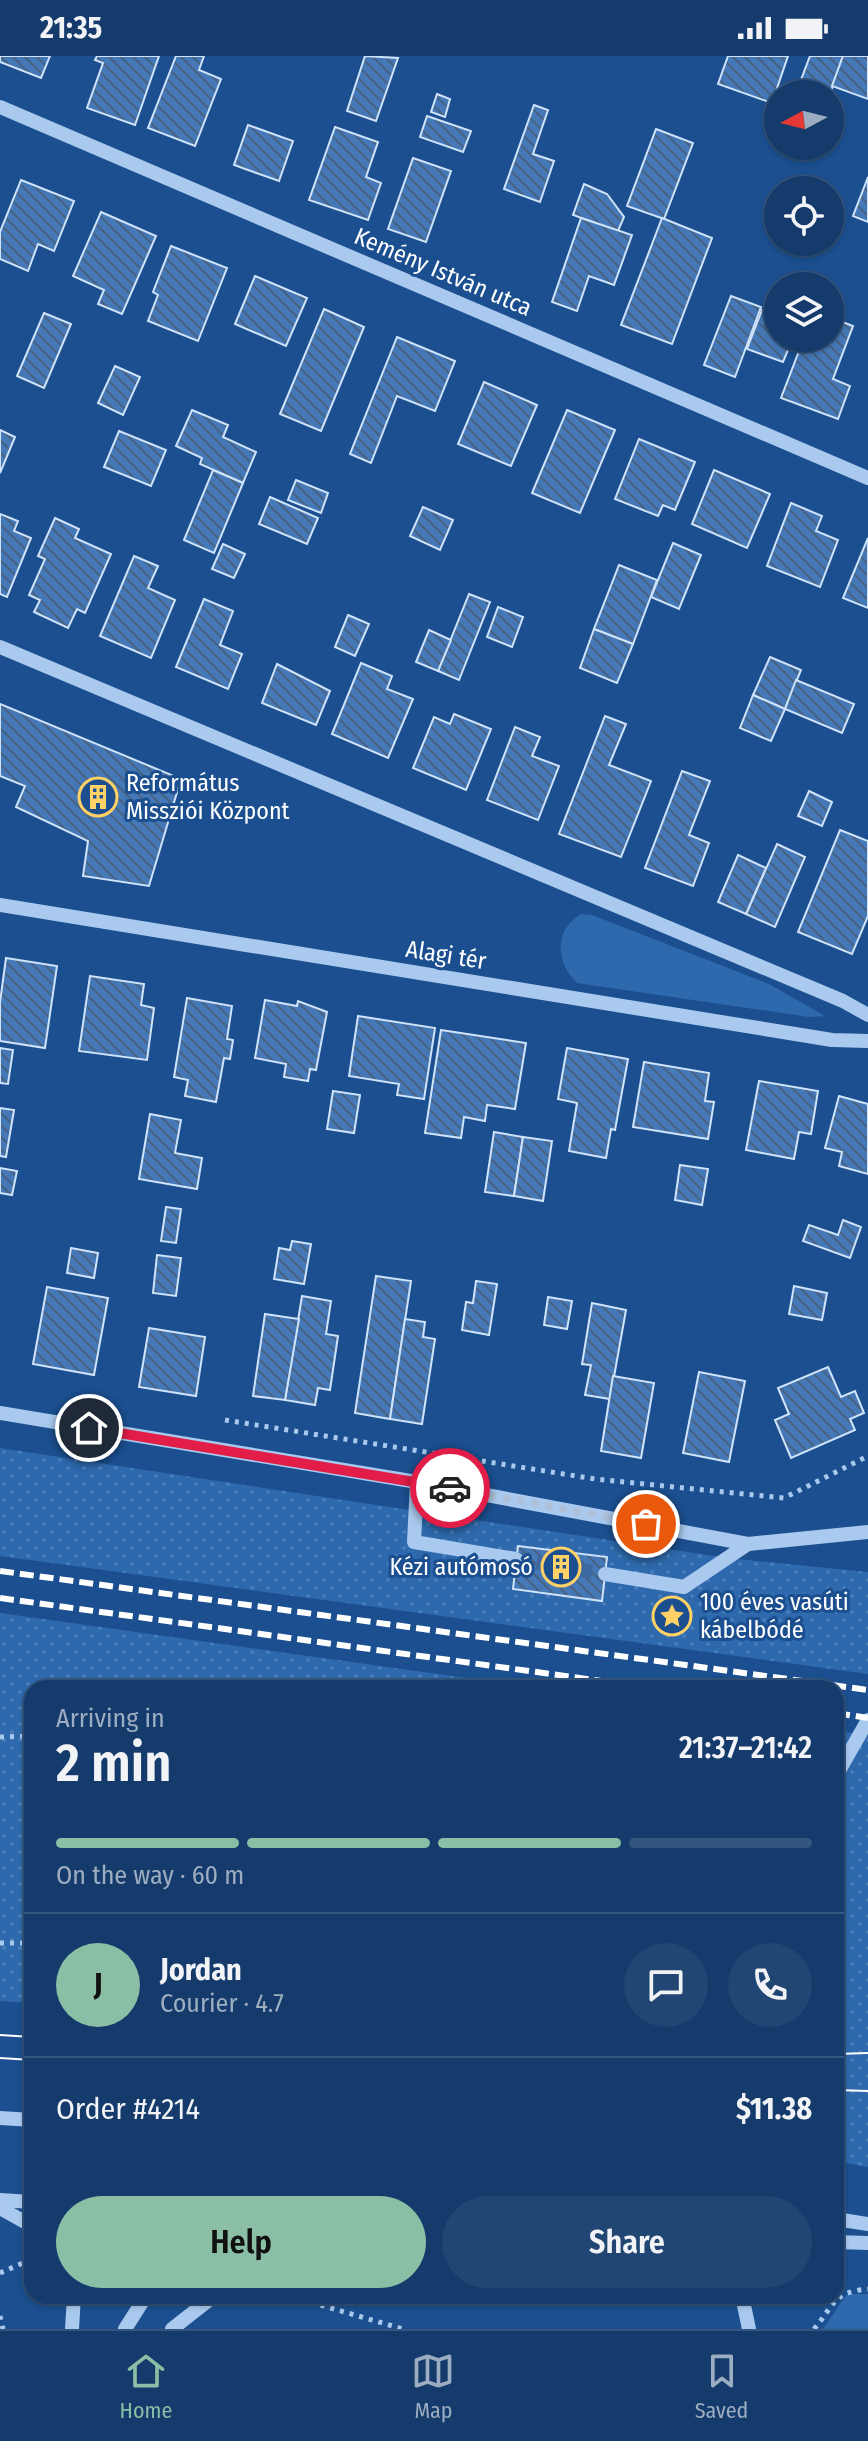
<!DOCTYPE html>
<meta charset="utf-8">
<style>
:root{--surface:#143b6b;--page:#214673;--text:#f1f3f6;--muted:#9dadc1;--line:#33557e;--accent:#8abfa5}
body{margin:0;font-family:"Fira Sans Condensed",sans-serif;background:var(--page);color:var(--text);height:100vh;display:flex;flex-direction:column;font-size:30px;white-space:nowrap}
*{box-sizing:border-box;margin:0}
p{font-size:26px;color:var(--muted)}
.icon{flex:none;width:44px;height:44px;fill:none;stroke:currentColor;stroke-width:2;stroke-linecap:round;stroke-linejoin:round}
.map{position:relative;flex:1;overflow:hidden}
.details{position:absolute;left:24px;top:1624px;width:820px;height:624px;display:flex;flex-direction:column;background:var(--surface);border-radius:24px;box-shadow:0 2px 6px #0004,0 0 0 2px var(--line)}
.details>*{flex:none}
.needle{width:52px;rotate:263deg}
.tools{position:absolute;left:764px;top:24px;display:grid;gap:16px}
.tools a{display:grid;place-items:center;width:80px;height:80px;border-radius:50%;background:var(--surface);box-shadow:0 2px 6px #0004,0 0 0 2px var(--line);font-size:40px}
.pin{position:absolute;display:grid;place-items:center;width:68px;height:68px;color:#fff;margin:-34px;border:4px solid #fff;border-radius:50%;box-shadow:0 2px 8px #0007}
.courier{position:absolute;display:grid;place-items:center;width:80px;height:80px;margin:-40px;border:6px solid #e11d48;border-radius:50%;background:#fff;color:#222;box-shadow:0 2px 10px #0007}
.overview em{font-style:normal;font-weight:600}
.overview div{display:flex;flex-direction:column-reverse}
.overview{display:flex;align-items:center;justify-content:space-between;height:136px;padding:0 32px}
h1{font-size:52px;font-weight:600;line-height:60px}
.bar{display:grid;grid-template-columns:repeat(4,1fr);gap:12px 8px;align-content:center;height:96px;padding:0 32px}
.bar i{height:10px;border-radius:6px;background:var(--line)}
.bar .on{background:var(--accent)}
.bar p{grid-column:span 4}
.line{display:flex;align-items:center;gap:20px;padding:0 32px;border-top:2px solid var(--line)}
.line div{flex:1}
.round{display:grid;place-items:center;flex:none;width:84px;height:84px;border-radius:42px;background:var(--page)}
.cta{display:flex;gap:16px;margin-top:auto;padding:16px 32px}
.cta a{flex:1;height:92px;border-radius:48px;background:var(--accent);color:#111;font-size:32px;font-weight:600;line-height:92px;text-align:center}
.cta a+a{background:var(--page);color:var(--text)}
.status{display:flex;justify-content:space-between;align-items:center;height:56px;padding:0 40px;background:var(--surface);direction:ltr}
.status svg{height:22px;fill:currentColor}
.tabs{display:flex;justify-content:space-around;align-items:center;height:112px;border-top:2px solid var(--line);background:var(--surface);font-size:22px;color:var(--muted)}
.tabs a{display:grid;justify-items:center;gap:4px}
.tabs .on{color:var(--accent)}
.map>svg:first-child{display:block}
.grass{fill:url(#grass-dots)}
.park{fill:#2e69ad}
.building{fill:url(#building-back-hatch);stroke:#cfe3fa;stroke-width:2}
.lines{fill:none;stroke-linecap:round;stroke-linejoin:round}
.minor-tunnel{stroke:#3d69a0;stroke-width:14;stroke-dasharray:14 7;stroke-linecap:butt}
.path{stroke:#a9c9ee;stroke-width:5;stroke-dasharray:4 6;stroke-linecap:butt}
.minor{stroke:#a9c9ee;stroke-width:14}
.tram{stroke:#fff;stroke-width:2}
.rail{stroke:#fff;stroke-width:6;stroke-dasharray:14 6;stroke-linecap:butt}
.done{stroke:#afc1d8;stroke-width:8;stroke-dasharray:0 14.4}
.route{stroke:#e11d48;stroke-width:10}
.labels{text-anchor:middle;stroke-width:6;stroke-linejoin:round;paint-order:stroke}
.street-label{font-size:24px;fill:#fff;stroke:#1b4f8f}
.poi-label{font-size:24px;fill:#fff;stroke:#1b4f8f;text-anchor:start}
</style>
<div class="status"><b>21:35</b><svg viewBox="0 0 49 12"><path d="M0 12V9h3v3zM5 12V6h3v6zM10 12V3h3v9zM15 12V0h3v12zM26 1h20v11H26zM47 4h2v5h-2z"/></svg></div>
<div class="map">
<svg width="868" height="2273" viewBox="0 0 868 2273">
<defs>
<pattern id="grass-dots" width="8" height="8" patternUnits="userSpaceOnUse" patternTransform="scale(2)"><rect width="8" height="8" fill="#2e69ad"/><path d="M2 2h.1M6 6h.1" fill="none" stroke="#4d80b9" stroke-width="1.8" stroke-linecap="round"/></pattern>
<pattern id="building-back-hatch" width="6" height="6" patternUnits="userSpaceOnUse" patternTransform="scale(2)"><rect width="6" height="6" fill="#4478b7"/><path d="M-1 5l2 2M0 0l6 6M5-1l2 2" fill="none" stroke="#486282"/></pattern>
</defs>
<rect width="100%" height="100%" fill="#1b4f8f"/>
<g class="grass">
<path d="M0 1392 727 1502 868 1516V1618L0 1500Z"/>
<path d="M0 1557 538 1632H32V1947L0 1945Z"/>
<path d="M836 1675 868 1679V2111L836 2105Z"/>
</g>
<g class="park">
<path d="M581 858 592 859 769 928 825 960 809 961 577 927C556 907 553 874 581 858Z"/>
<path d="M847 2238H868V2273H823Z"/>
</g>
<g class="building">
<path d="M0 0H50L41 22 0 6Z"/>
<path d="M97 0H159L135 69 87 52 103 7 95 4Z"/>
<path d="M176 0H204L199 14 221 23 195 90 148 72Z"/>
<path d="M365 0 398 2 376 65 347 55Z"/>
<path d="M728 0H788L772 47 718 28Z"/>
<path d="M810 0H843L830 38 799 29Z"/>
<path d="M843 0H868V43L832 30Z"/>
<path d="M437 38 450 43 445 61 431 56Z"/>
<path d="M534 49 548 54 533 98 554 105 540 146 504 133Z"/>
<path d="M427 60 471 75 463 96 420 81Z"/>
<path d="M248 69 293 85 279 125 234 109Z"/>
<path d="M335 71 378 86 366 121 381 127 368 164 309 144Z"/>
<path d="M656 73 693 87 664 163 627 150Z"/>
<path d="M413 102 451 115 426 186 388 173Z"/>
<path d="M868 121V166L853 160Z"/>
<path d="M21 124 74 145 54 195 38 188 28 215 0 203V176Z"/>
<path d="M584 128 607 138 624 161 618 175 573 159Z"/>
<path d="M101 156 156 180 122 258 98 248 104 234 73 220Z"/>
<path d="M581 162 632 179 614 229 589 220 577 255 552 246Z"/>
<path d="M662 162 712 182 672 288 621 269Z"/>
<path d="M171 190 227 212 198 285 148 265 158 239 153 236Z"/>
<path d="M255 220 307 242 286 290 235 268Z"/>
<path d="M731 240 761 251 735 321 704 309Z"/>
<path d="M324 253 364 271 321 375 280 358Z"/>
<path d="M762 254 778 260V282H793L783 306 747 293Z"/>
<path d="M44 257 71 268 44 332 17 320Z"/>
<path d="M830 261 853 270 833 323 850 330 838 363 781 342 804 282H830Z"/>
<path d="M397 281 455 305 435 355 397 340 371 407 350 398Z"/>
<path d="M115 310 140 321 123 359 98 347Z"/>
<path d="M484 326 537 349 511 410 458 388Z"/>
<path d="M192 354 228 369 223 381 256 396 243 427 200 408 202 402 176 390Z"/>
<path d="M567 354 615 374 580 457 532 437Z"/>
<path d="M0 374 15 381 0 417Z"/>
<path d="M119 375 166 394 151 430 104 411Z"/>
<path d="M639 383 695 406 675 454 663 449 658 460 615 443Z"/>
<path d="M213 414 243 427 214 497 184 484Z"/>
<path d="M714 414 770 438 747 492 692 468Z"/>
<path d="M296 424 328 437 321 457 288 444Z"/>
<path d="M270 441 318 462 307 488 259 468Z"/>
<path d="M791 447 822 460 816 475 838 484 820 531 767 510Z"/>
<path d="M423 451 453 464 440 494 410 480Z"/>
<path d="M0 458 18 465 14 475 31 482 7 541 0 538Z"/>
<path d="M55 462 79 473 75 482 111 498 85 557 77 553 68 572 34 556 40 544 29 539 45 503 38 500Z"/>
<path d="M868 482V552L843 542Z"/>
<path d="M673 487 701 499 679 553 651 541Z"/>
<path d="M223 488 245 498 234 522 212 513Z"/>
<path d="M134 500 158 510 148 532 175 544 151 602 100 580Z"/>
<path d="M619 509 657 524 633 588 594 573Z"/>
<path d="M469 538 490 546 459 624 438 615Z"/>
<path d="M204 543 233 555 220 589 242 598 228 633 176 611Z"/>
<path d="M498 551 523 561 512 591 487 581Z"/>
<path d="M348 559 369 568 355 600 335 591Z"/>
<path d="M594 573 633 588 617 627 580 612Z"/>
<path d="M429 574 451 584 438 615 416 606Z"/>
<path d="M770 601 801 614 785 653 753 639Z"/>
<path d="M361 607 392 620 387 633 413 643 388 702 332 678Z"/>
<path d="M277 608 330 635 316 669 262 647Z"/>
<path d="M796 624 854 648 842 677 785 653Z"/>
<path d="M753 639 785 653 771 685 740 672Z"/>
<path d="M0 648 181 723 149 830 83 820 88 785 16 751 25 730 0 720Z"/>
<path d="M454 658 491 673 466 734 413 712 434 661 450 668Z"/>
<path d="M605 660 626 668 609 709 651 725 621 801 559 778Z"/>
<path d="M515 671 540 681 532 700 559 710 538 764 487 744Z"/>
<path d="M682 715 710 725 689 779 709 787 693 830 645 812Z"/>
<path d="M809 735 832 746 822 770 798 760Z"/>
<path d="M840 774 868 785V860L852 898 798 876Z"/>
<path d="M777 788 805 801 775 871 746 858Z"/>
<path d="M738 799 766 812 746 858 718 846Z"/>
<path d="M6 902 57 910 45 992 0 985V946Z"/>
<path d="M90 920 144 928 141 949 154 952 147 1004 79 995Z"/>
<path d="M187 942 232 950 227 983 233 984 230 1003 224 1002 216 1046 185 1040 188 1024 174 1021Z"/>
<path d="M265 944 297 950 298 945 327 956 316 1014 310 1013 308 1025 284 1021 286 1008 255 1002Z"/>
<path d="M358 960 435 972 424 1043 397 1039 399 1028 349 1020Z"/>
<path d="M441 974 526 987 515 1053 487 1049 485 1065 464 1061 461 1082 425 1077Z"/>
<path d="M0 992 13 994 8 1028 0 1027Z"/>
<path d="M567 992 628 1003 615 1074 611 1073 606 1102 569 1095 577 1047 558 1043Z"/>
<path d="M644 1006 709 1017 705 1045 714 1046 708 1083 633 1071Z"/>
<path d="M759 1025 818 1035 811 1078 799 1076 794 1103 746 1094Z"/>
<path d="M333 1035 360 1039 354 1077 327 1073Z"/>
<path d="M839 1040 868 1048V1118L839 1110 842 1096 825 1092Z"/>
<path d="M0 1052 14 1054 6 1101 0 1100Z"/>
<path d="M150 1058 181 1064 175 1097 202 1102 197 1133 139 1123Z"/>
<path d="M494 1076 523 1081 514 1140 485 1136Z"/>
<path d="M523 1081 552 1085 543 1145 514 1140Z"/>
<path d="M680 1109 708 1113 702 1149 675 1144Z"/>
<path d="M0 1112 17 1115 12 1139 0 1137Z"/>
<path d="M166 1151 181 1153 176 1187 161 1185Z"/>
<path d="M843 1164 861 1171 850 1202 803 1185 809 1169 838 1179Z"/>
<path d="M292 1185 311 1188 304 1228 274 1223 279 1192 290 1194Z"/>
<path d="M71 1192 98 1197 94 1222 67 1217Z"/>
<path d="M157 1199 181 1202 176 1240 153 1237Z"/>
<path d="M376 1220 411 1225 390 1363 355 1357Z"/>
<path d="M476 1225 497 1228 489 1279 462 1274 466 1246 473 1247Z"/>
<path d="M794 1230 827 1237 822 1264 789 1258Z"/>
<path d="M47 1231 108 1242 94 1319 33 1308Z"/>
<path d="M302 1240 331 1245 326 1278 338 1280 330 1334 318 1332 315 1349 285 1344Z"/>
<path d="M548 1241 572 1245 567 1273 544 1269Z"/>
<path d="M592 1247 626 1254 610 1343 585 1339 591 1309 582 1308Z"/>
<path d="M265 1258 299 1263 285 1344 253 1340Z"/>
<path d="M405 1263 425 1266 423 1281 435 1283 422 1368 390 1363Z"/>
<path d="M149 1272 205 1281 196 1340 139 1331Z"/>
<path d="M828 1311 841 1341 855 1335 864 1357 850 1363 855 1374 791 1402 775 1364 789 1358 778 1332Z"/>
<path d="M699 1316 745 1325 729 1406 683 1397Z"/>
<path d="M613 1320 654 1327 641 1402 601 1395Z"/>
<path d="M518 1490 607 1501 602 1545 513 1533Z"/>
</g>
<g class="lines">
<path class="minor-tunnel" d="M516 1503 605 1518"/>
<g class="path">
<path d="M225 1364 595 1423 784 1442 868 1400"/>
<path d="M0 1681 32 1680"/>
<path d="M0 1887H32"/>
<path d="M0 2217 32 2203"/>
<path d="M303 2240 317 2248 403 2273"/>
<path d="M0 2260 3 2273"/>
<path d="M814 2273C834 2250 832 2236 868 2233"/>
</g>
<g class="minor">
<path d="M0 51 868 422"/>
<path d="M0 591 843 945 868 959"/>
<path d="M0 849 832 984 868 985"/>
<path d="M0 1357 417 1426 748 1488 868 1476"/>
<path d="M417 1426 414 1486 516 1503"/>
<path d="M605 1518 684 1531 748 1488"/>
<path d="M836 1720 868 1664"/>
<path d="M0 2062 32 2064"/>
<path d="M0 2144 32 2146"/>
<path d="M0 2152 32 2170"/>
<path d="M836 2163 868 2168"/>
<path d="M836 2186 868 2187"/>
<path d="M742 2240 749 2273"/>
<path d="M72 2273 74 2240"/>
<path d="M125 2273 146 2240"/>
<path d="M172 2273 214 2240"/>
</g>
<g class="tram">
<path d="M0 1979 32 1981"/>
<path d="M836 1998 868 1997"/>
<path d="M0 2002 32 2004"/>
<path d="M836 2034 868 2035"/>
</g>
<g class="rail">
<path d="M0 1515 868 1634"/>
<path d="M0 1542 652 1632"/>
<path d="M836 1657 868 1662"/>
</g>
</g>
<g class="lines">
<path class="done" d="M450 1432 646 1468"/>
<path class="route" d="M89 1372 450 1432"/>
</g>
<defs>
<g id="building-ring" transform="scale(2)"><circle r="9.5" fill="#1b4f8f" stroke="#ffd166" stroke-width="1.5"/><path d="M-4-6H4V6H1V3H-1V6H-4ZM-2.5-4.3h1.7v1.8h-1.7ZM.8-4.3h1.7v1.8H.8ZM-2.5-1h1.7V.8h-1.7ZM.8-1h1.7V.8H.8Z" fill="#ffd166"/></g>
<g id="sight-ring" transform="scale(2)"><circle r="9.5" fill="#1b4f8f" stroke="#ffd166" stroke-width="1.5"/><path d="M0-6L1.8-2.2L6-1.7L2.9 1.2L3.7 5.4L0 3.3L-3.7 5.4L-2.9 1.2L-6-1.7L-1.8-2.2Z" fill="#ffd166"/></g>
</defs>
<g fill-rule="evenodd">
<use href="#building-ring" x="98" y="741"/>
<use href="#building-ring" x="561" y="1511"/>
<use href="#sight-ring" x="672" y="1560"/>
</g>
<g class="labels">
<g class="street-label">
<text transform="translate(443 216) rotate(23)" y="8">Kemény István utca</text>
<text transform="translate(446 899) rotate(9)" y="8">Alagi tér</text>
</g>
<g class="poi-label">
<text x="126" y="735">Református<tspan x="126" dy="28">Missziói Központ</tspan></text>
<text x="533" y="1519" text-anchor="end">Kézi autómosó</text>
<text x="700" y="1554">100 éves vasúti<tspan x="700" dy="28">kábelbódé</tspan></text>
</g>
</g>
</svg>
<div class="tools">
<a><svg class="needle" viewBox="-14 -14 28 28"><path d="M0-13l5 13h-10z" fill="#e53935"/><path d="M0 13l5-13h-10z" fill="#9dadc1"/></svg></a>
<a><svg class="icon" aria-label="locate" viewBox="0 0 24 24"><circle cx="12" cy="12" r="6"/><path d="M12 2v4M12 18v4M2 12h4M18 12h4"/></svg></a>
<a><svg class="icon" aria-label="layers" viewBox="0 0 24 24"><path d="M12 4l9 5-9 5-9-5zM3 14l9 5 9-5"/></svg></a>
</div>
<div class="pin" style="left:646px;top:1468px;background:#ea580c"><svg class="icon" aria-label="bag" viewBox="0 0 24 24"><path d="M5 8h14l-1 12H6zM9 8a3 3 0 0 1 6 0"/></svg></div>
<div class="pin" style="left:89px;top:1372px;background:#1f2937"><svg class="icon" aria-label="home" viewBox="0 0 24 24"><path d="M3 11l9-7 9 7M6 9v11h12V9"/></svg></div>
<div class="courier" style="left:450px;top:1432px"><svg class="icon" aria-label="car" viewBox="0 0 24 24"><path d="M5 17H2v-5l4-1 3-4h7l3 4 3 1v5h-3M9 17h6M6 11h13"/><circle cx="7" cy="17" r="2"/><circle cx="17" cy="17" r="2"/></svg></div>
<section class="details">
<div class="overview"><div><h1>2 min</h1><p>Arriving in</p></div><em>21:37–21:42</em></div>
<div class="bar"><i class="on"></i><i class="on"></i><i class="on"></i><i></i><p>On the way · 60 m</p></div>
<div class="line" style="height:144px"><b class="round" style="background:var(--accent);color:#111">J</b><div><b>Jordan</b><p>Courier · 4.7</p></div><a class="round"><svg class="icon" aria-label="chat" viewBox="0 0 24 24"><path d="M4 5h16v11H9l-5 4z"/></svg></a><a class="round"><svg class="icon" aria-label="phone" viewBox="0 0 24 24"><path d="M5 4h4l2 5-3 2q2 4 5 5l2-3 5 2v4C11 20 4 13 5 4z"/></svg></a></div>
<div class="line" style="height:104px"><div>Order #4214</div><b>$11.38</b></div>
<div class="cta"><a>Help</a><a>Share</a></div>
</section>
</div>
<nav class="tabs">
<a class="on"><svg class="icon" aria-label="home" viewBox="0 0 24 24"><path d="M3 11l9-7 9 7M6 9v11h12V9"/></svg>Home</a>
<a><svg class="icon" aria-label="map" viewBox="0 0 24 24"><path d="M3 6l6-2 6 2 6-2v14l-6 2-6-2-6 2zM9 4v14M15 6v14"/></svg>Map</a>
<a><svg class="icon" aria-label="saved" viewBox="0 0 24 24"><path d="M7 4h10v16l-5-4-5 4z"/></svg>Saved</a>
</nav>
